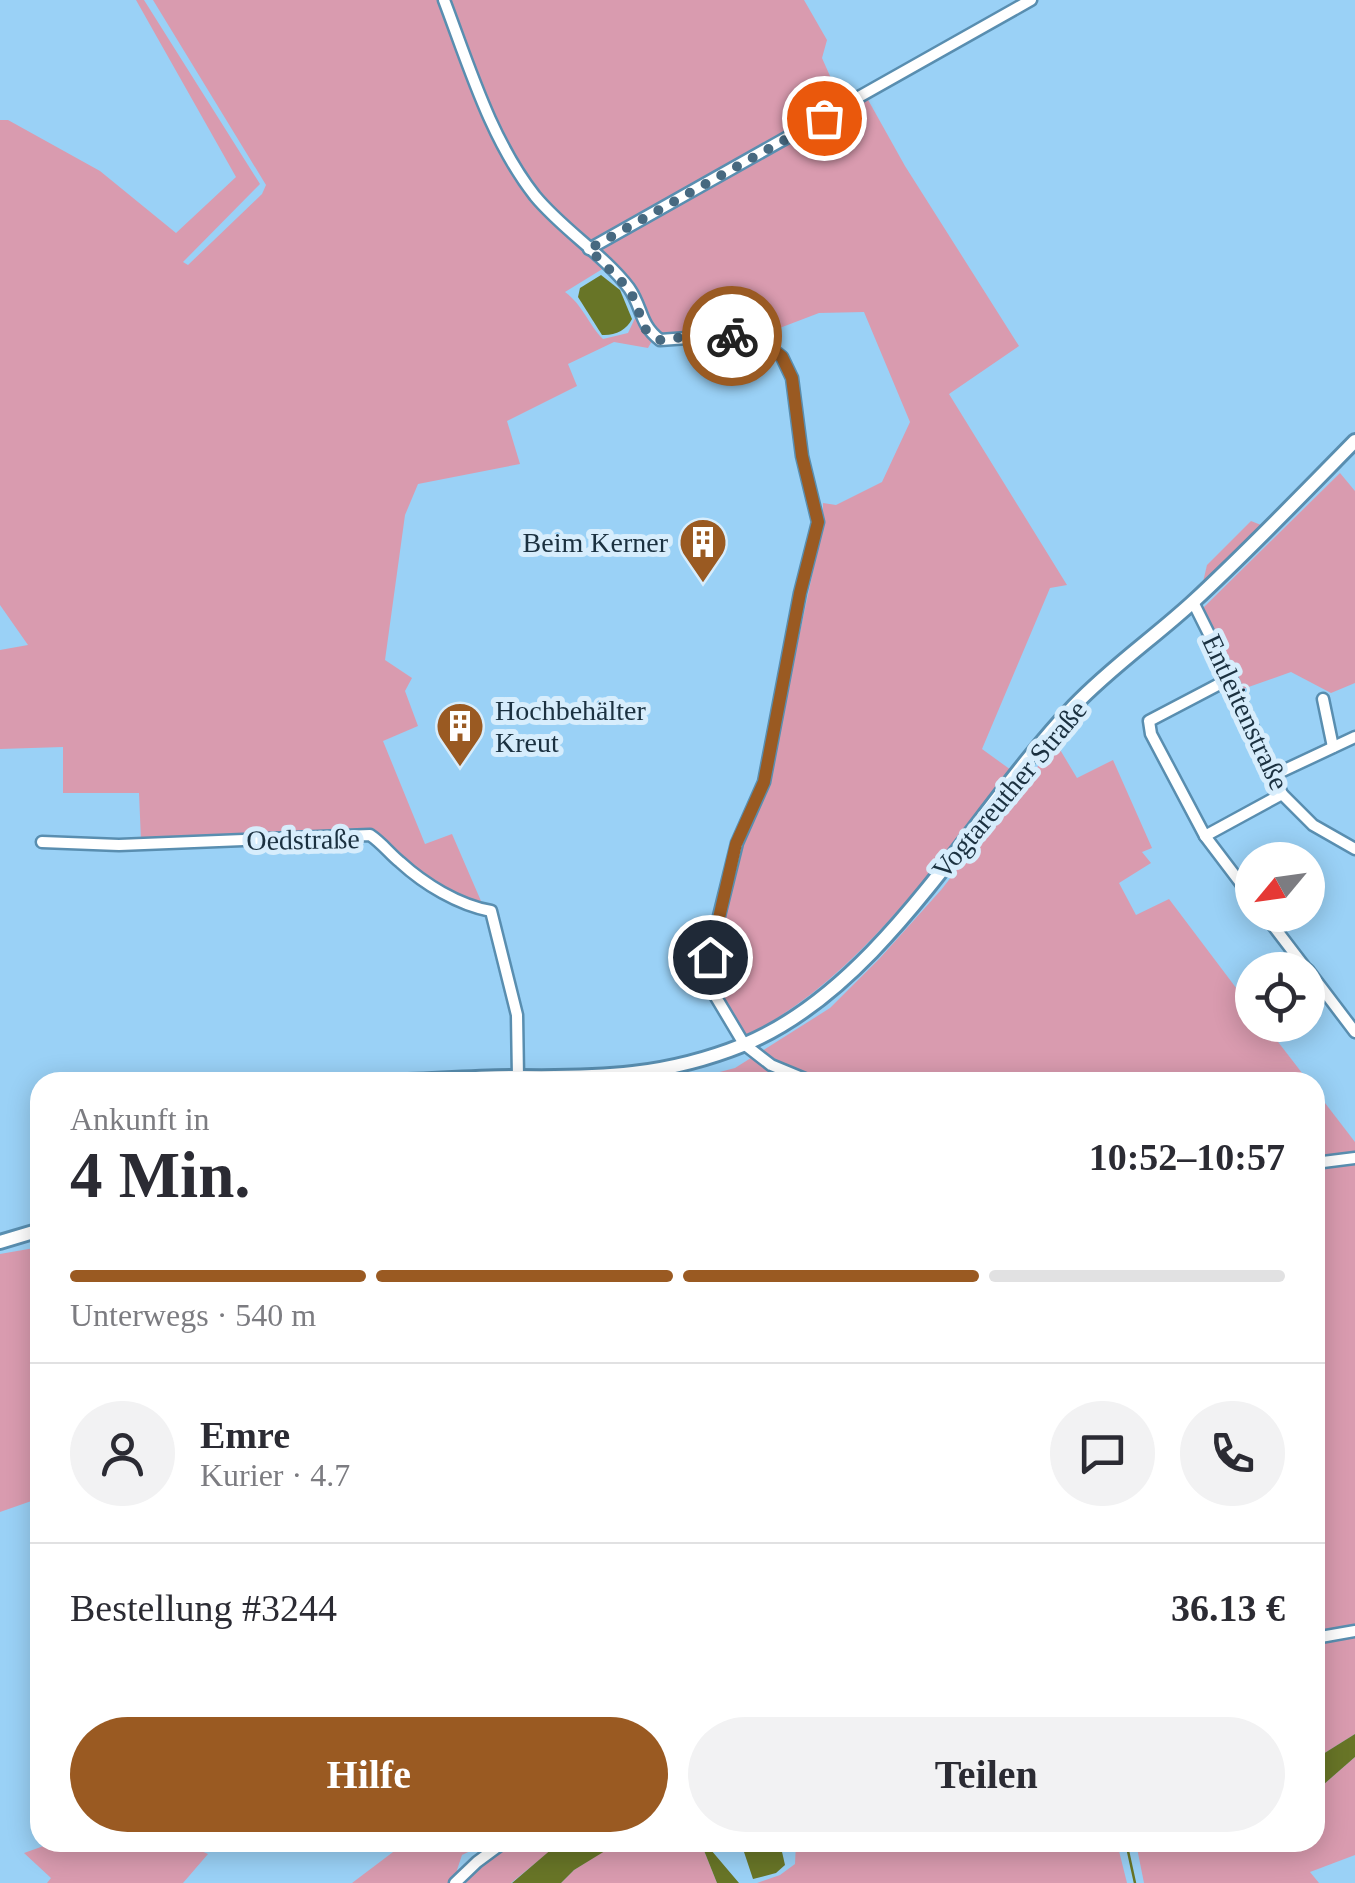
<!DOCTYPE html>
<html lang="de">
<meta charset="utf-8">
<style>
:root{--surface:#fff;--page:#f2f2f3;--text:#2b2b33;--muted:#7c7c81;--line:#e1e1e2;--accent:#9a5a22}
body{margin:0;font-family:Georgia,serif;background:var(--page);color:var(--text);height:100vh;display:flex;flex-direction:column;font-size:38px;white-space:nowrap}
*{box-sizing:border-box;margin:0}
p{font-size:32px;color:var(--muted)}
.icon{flex:none;width:55px;height:55px;fill:none;stroke:currentColor;stroke-width:2;stroke-linecap:round;stroke-linejoin:round}
.map{position:relative;flex:1;overflow:hidden}
.side{position:absolute;left:30px;top:1072px;width:1295px;height:780px;display:flex;flex-direction:column;background:var(--surface);border-radius:30px;box-shadow:0 5px 25px #0003}
.side>*{flex:none}
.needle{width:65px;rotate:241deg}
.buttons{position:absolute;left:1235px;top:842px;display:grid;gap:20px}
.buttons a{display:grid;place-items:center;width:90px;height:90px;border-radius:50%;background:var(--surface);box-shadow:0 5px 25px #0003;font-size:50px}
.pin{position:absolute;display:grid;place-items:center;width:85px;height:85px;color:#fff;margin:-42px;border:5px solid #fff;border-radius:50%;box-shadow:0 2px 10px #0007}
.courier{position:absolute;display:grid;place-items:center;width:100px;height:100px;margin:-50px;border:8px solid #9a5a22;border-radius:50%;background:#fff;color:#222;box-shadow:0 2px 12px #0007}
.head em{font-style:normal;font-weight:600}
.head div{display:flex;flex-direction:column-reverse}
.head{display:flex;align-items:center;justify-content:space-between;height:170px;padding:0 40px}
h1{font-size:65px;font-weight:600;line-height:75px}
.bar{display:grid;grid-template-columns:repeat(4,1fr);gap:15px 10px;align-content:center;height:120px;padding:0 40px}
.bar i{height:12px;border-radius:8px;background:var(--line)}
.bar .selected{background:var(--accent)}
.bar p{grid-column:span 4}
.line{display:flex;align-items:center;gap:25px;padding:0 40px;border-top:2px solid var(--line)}
.line div{flex:1}
.round{display:grid;place-items:center;flex:none;width:105px;height:105px;border-radius:52px;background:var(--page)}
.action{display:flex;gap:20px;margin-top:auto;padding:20px 40px}
.action a{flex:1;height:115px;border-radius:60px;background:var(--accent);color:#fff;font-size:40px;font-weight:600;line-height:115px;text-align:center}
.action a+a{background:var(--page);color:var(--text)}
.map>svg:first-child{display:block}
.green{fill:#d99baf}
.water{fill:#687527}
.lines{fill:none;stroke-linecap:round;stroke-linejoin:round}
.stream{stroke:#687527;stroke-width:2.5}
.minor-casing{stroke:#598eb0;stroke-width:15}
.major-casing{stroke:#598eb0;stroke-width:18}
.minor{stroke:#fff;stroke-width:10}
.major{stroke:#fff;stroke-width:12}
.done{stroke:#476980;stroke-width:10;stroke-dasharray:0 18}
.route{stroke:#9a5a22;stroke-width:12}
.labels{text-anchor:middle;stroke-width:10;stroke-linejoin:round;paint-order:stroke}
.poi-label{font-size:28px;fill:#1b3140;stroke:#d7edfc;text-anchor:end}
.street-label{font-size:28px;fill:#1b3140;stroke:#d7edfc}
</style>
<div class="map">
<svg width="1355" height="1883" viewBox="0 0 1355 1883">
<rect width="100%" height="100%" fill="#9ad1f6"/>
<g class="green">
<path d="M136 0H144L260 184 183 262 188 265 262 194 266 185 153 0H440L501 151 557 225 604 268 565 292C583 305 588 324 603 339L628 333 637 314 643 331 653 339 648 348 614 342 568 364 577 386 507 421 520 464 418 484 405 515 385 660 412 678 405 691 418 726 383 741 425 844 452 834 484 908C454 894 427 880 402 860 389 850 381 838 366 829L141 840 139 793H63V747L0 749V650L28 645 0 605V120H8L100 171 176 233 236 177Z"/>
<path d="M446 0H804L827 40 822 58 842 103 589 242 580 237C561 217 539 197 523 173 489 121 469 57 446 0Z"/>
<path d="M867 98 905 166 1019 346 949 394 1067 585 1050 588 982 749 1011 770C933 867 859 978 746 1036L712 978 740 845 768 782 823 524V503L836 505 882 482 910 422 864 312 819 313 759 336 663 337 655 334 600 250Z"/>
<path d="M1340 473 1355 491V683L1331 693 1291 672 1240 690 1203 608Z"/>
<path d="M1251 521 1261 525 1203 582 1207 565Z"/>
<path d="M1056 743 1077 778 1113 760 1152 848 1142 852 1151 863 1119 883 1136 915 1169 899 1252 1009V1025H1265L1309 1082H681L735 1068 830 1008 880 958 941 890Z"/>
<path d="M1315 1090 1355 1142V1734L1315 1759Z"/>
<path d="M40 1247V1498L0 1512V1254Z"/>
<path d="M1355 1757V1855L1310 1872 1319 1883H1144L1136 1843 1315 1842V1792Z"/>
<path d="M181 1842 208 1854 183 1883H47L51 1878 24 1853 52 1843Z"/>
<path d="M618 1842 701 1843 717 1883H561L574 1870Z"/>
<path d="M405 1843H487L462 1855 457 1870 459 1877 467 1879 502 1847 501 1843H560L511 1883H352Z"/>
<path d="M796 1843H1117L1127 1883H757L780 1875 795 1864Z"/>
</g>
<g class="water">
<path d="M601 275 620 290 632 319C627 330 614 336 602 335L578 297 580 288Z"/>
<path d="M1355 1734V1757L1315 1792V1759Z"/>
<path d="M560 1842 618 1843 574 1870 561 1883H512Z"/>
<path d="M701 1843H713L711 1850 739 1883H717Z"/>
<path d="M741 1843H780L785 1865 776 1873 753 1879Z"/>
</g>
<g class="lines">
<path class="stream" d="M1126 1842 1135 1883"/>
<g class="minor-casing">
<g id="minor">
<path d="M444 0C469 66 491 140 535 196 563 230 603 254 629 288 643 308 639 324 660 340L729 335 762 341 782 357 792 378 802 456 818 522 800 593 764 782 737 843 704 977 744 1044 771 1065 812 1082"/>
<path d="M589 249 1031 0"/>
<path d="M1193 602 1231 678 1282 794 1313 825 1355 849"/>
<path d="M1231 678 1149 721 1151 734 1205 836 1252 898"/>
<path d="M1323 699 1333 747"/>
<path d="M1274 775 1355 737"/>
<path d="M1205 836 1282 794"/>
<path d="M42 842 119 845 370 835C382 843 389 853 400 862 424 884 458 905 491 911L517 1015 518 1077"/>
<path d="M1265 915 1307 970"/>
<path d="M1308 970 1355 1032"/>
<path d="M1315 1163 1355 1158"/>
<path d="M1315 1638 1355 1631"/>
<path d="M455 1883 477 1862 504 1842"/>
</g>
</g>
<g class="major-casing">
<g id="major">
<path d="M383 1082C429 1081 474 1077 520 1077 601 1078 666 1076 743 1045 884 987 972 813 1074 706 1110 668 1155 637 1194 601 1249 550 1302 495 1355 441"/>
<path d="M0 1242 40 1230"/>
</g>
</g>
<use href="#minor" class="minor"/>
<use href="#major" class="major"/>
</g>
<g class="lines">
<path class="done" d="M732 336 701 335 660 340 646 330 630 290 589 249 824 118"/>
<path class="route" d="M710 957 736 844 764 782 800 593 818 522 802 456 792 378 782 357 762 341 732 336"/>
</g>
<defs>
<g id="building-pin" transform="scale(2.5)"><path d="M0 17L-7.5 6A9.5 9.5 0 1 1 7.5 6Z" fill="#9a5a22" stroke="#d7edfc"/><path d="M-4-6H4V6H1V3H-1V6H-4ZM-2.5-4.3h1.7v1.8h-1.7ZM.8-4.3h1.7v1.8H.8ZM-2.5-1h1.7V.8h-1.7ZM.8-1h1.7V.8H.8Z" fill="#fff"/></g>
</defs>
<g fill-rule="evenodd">
<use href="#building-pin" x="703" y="542"/>
<use href="#building-pin" x="460" y="726"/>
</g>
<g class="labels">
<g class="poi-label">
<text x="668" y="552">Beim Kerner</text>
<text x="495" y="720" text-anchor="start">Hochbehälter<tspan x="495" dy="32">Kreut</tspan></text>
</g>
<g class="street-label">
<text transform="translate(1246 712) rotate(65)" y="10">Entleitenstraße</text>
<text transform="translate(1009 789) rotate(-50)" y="10">Vogtareuther Straße</text>
<text transform="translate(303 839) rotate(-1)" y="10">Oedstraße</text>
</g>
</g>
</svg>
<div class="buttons">
<a><svg class="needle" viewBox="-14 -14 28 28"><path d="M0-13l5 13h-10z" fill="#e53935"/><path d="M0 13l5-13h-10z" fill="#7c7c81"/></svg></a>
<a><svg class="icon" aria-label="locate" viewBox="0 0 24 24"><circle cx="12" cy="12" r="6"/><path d="M12 2v4M12 18v4M2 12h4M18 12h4"/></svg></a>
</div>
<div class="pin" style="left:824px;top:118px;background:#ea580c"><svg class="icon" aria-label="bag" viewBox="0 0 24 24"><path d="M5 8h14l-1 12H6zM9 8a3 3 0 0 1 6 0"/></svg></div>
<div class="pin" style="left:710px;top:957px;background:#1f2937"><svg class="icon" aria-label="home" viewBox="0 0 24 24"><path d="M3 11l9-7 9 7M6 9v11h12V9"/></svg></div>
<div class="courier" style="left:732px;top:336px"><svg class="icon" aria-label="bike" viewBox="0 0 24 24"><circle cx="6" cy="16" r="4"/><circle cx="18" cy="16" r="4"/><path d="M6 16l4-8h5l3 8M10 8l3 8H6M13 5h3"/></svg></div>
<section class="side">
<div class="head"><div><h1>4 Min.</h1><p>Ankunft in</p></div><em>10:52–10:57</em></div>
<div class="bar"><i class="selected"></i><i class="selected"></i><i class="selected"></i><i></i><p>Unterwegs · 540 m</p></div>
<div class="line" style="height:180px"><a class="round"><svg class="icon" aria-label="person" viewBox="0 0 24 24"><circle cx="12" cy="8" r="4"/><path d="M4 21q1-7 8-7t8 7"/></svg></a><div><b>Emre</b><p>Kurier · 4.7</p></div><a class="round"><svg class="icon" aria-label="chat" viewBox="0 0 24 24"><path d="M4 5h16v11H9l-5 4z"/></svg></a><a class="round"><svg class="icon" aria-label="phone" viewBox="0 0 24 24"><path d="M5 4h4l2 5-3 2q2 4 5 5l2-3 5 2v4C11 20 4 13 5 4z"/></svg></a></div>
<div class="line" style="height:130px"><div>Bestellung #3244</div><b>36.13 €</b></div>
<div class="action"><a>Hilfe</a><a>Teilen</a></div>
</section>
</div>
